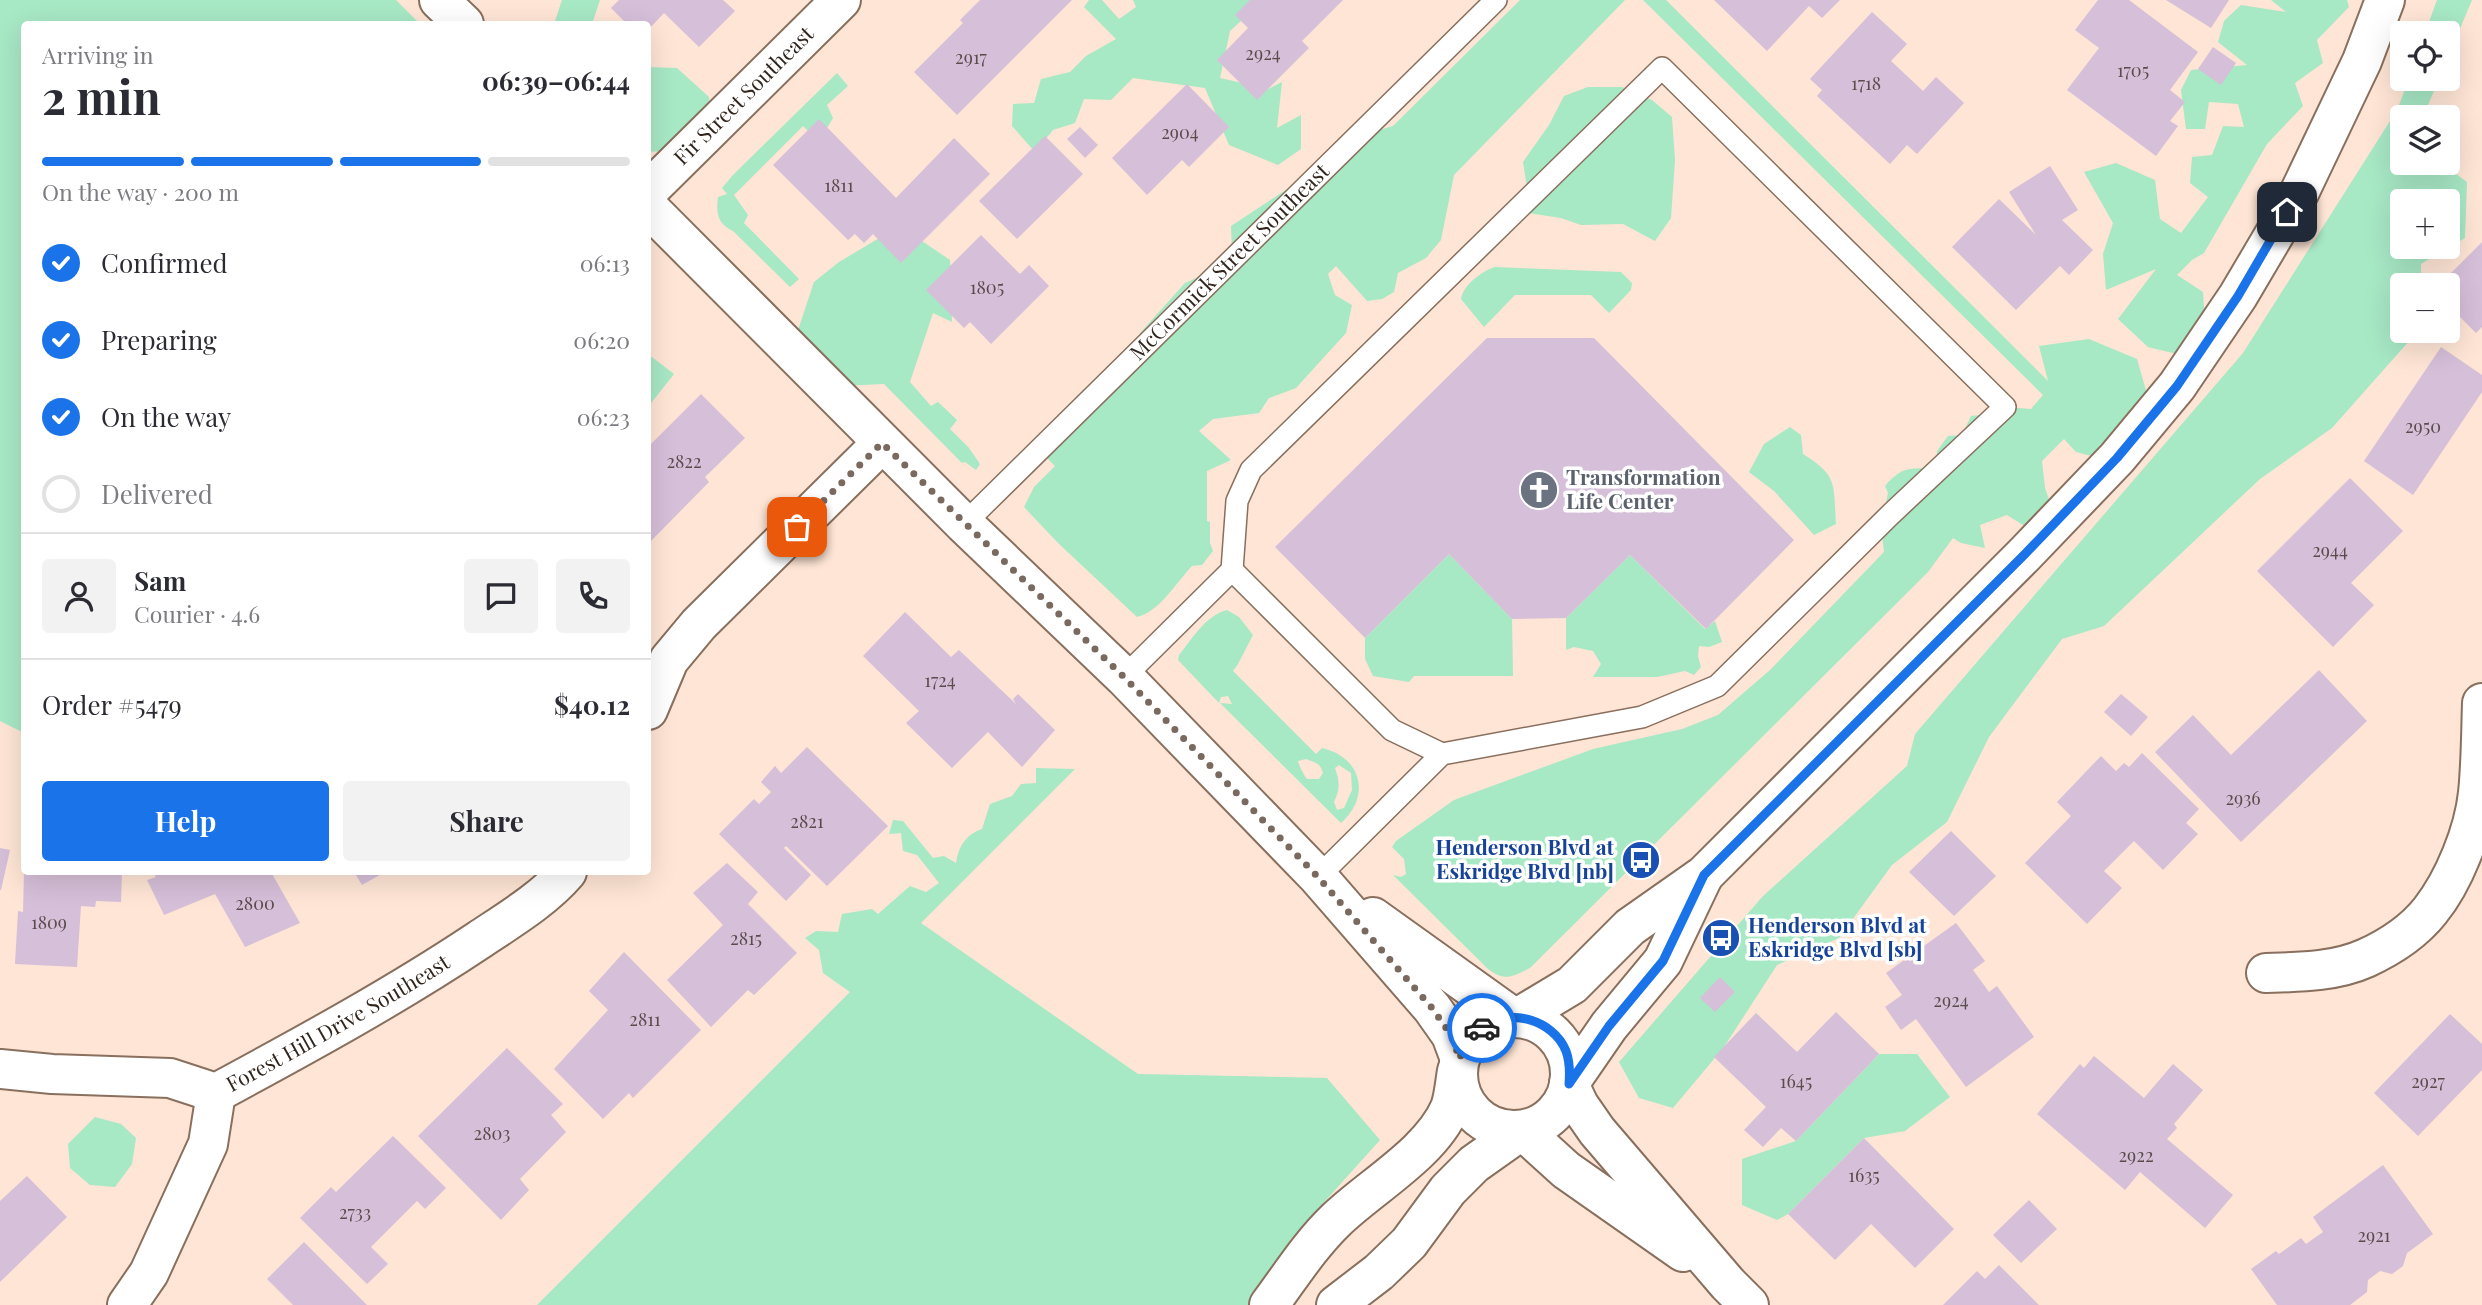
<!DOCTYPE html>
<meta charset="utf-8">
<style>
:root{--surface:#fff;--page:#f2f2f3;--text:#2b2b33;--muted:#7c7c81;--line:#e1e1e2;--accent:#1a73e8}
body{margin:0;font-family:"Playfair Display",serif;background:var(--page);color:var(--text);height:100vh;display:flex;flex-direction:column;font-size:26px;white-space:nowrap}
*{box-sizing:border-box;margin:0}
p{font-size:23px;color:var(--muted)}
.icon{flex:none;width:38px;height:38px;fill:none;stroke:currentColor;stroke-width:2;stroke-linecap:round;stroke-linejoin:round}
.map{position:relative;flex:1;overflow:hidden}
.details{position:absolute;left:21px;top:21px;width:630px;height:854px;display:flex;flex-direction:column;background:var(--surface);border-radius:7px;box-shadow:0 7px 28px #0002}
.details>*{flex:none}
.controls{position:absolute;left:2390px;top:21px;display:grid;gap:14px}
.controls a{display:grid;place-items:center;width:70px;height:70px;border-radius:7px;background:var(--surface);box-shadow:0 7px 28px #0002;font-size:35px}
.pin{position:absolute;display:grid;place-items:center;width:60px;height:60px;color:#fff;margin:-30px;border-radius:14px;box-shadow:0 4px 10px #0006}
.courier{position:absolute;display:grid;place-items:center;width:70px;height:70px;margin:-35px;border:5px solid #1a73e8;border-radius:50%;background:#fff;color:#222;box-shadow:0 2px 9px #0007}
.summary em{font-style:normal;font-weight:700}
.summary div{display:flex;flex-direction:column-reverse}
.summary{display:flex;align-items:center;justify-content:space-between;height:119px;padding:0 21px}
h1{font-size:46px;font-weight:700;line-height:52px}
.bar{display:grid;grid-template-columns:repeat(4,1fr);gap:10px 7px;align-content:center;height:84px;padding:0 21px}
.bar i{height:9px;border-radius:5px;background:var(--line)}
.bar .active{background:var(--accent)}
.bar p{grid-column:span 4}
.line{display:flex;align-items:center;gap:18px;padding:0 21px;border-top:2px solid var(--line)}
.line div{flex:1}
.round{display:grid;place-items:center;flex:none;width:74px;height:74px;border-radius:7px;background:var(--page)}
ol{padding:0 21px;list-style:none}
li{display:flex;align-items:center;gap:21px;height:77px}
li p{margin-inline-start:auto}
li .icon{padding:7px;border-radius:50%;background:var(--accent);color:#fff;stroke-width:4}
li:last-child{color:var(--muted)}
li i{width:38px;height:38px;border:4px solid var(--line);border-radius:50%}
.button{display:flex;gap:14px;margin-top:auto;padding:14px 21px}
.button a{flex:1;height:80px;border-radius:7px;background:var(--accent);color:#fff;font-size:28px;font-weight:700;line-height:80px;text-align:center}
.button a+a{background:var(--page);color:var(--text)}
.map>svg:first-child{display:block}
.green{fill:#a7e8c5;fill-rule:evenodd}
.building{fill:#d6bfd9}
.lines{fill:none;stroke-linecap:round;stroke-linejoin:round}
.service-casing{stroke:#896f5d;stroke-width:24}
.minor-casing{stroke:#896f5d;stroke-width:42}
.tertiary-casing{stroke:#896f5d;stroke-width:42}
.secondary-casing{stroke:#896f5d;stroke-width:42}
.service{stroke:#fff;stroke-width:21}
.minor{stroke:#fff;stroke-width:38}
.tertiary{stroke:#fff;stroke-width:38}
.secondary{stroke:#fff;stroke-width:38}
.done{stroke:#79695e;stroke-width:7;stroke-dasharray:0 12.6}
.route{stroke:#1a73e8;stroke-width:9}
.labels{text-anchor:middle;stroke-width:7;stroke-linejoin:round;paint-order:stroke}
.number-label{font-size:18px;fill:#5a4c4d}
.street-label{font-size:21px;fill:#31261e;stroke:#fff}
.worship-label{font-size:21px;font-weight:bold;fill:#5b616d;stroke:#fff;text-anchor:start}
.transit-label{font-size:21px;font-weight:bold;fill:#164399;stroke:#fff;text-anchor:end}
</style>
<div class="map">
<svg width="2482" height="1305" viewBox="0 0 2482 1305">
<rect width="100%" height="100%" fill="#fee5d5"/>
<g class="green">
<path d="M0 0H396L420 24H24V733L0 721Z"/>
<path d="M562 0H600L592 24H554Z"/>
<path d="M1089 0H1102L1119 19 1136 7 1133 0H1254L1253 10 1230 31 1220 78 1251 85 1254 96 1282 82 1277 128 1301 115V149L1278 165 1229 145 1205 88 1133 78 1111 100 1084 99 1075 123 1053 130 1035 152 1012 126 1013 104 1034 103 1041 79 1070 72 1086 56 1116 39 1084 7Z"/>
<path d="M1520 0H1625L1454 175 1441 240 1426 258 1398 273 1394 292 1382 299 1367 301 1336 266 1328 274 1335 295 1352 305 1346 333 1296 388 1269 398 1259 413 1213 419 1199 431 1231 460 1207 471V521L1210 522V543L1213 551 1202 565 1192 566C1176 583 1159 612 1137 617L1058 543 1024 507 1034 487 1055 466 1044 455 1145 353 1140 333 1185 283C1203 277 1216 261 1232 252L1231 226 1301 180 1358 136 1393 126Z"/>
<path d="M1643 0H1666L2048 381 2039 346 2089 339 2137 359 2147 394 2103 459 2076 452 2064 439 2042 461 2045 488 2054 514 2048 531 2023 525 2007 515 1980 525 1985 548 1961 543 1953 538 1928 572 1530 968C1511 977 1504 982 1487 968L1393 875 1401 877 1406 874 1404 859 1392 847 1396 841 1454 800 1593 749 1682 729 1718 715 1770 670 1884 552 1881 526 1888 493 1885 486C1903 465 1910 469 1936 468L1937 451 1948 436 1962 435 1971 416 1989 414 2005 407 2031 409 2043 395Z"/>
<path d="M2271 0H2347L2349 7 2317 40 2323 63 2295 83 2303 106 2267 144 2204 253 2192 260 2177 275 2203 292 2206 335 2185 356 2148 347 2118 319 2156 269 2106 290 2103 254 2113 223 2084 172 2116 163 2155 180 2160 219 2181 233 2208 197 2190 183 2192 157 2212 155 2223 126 2244 127 2238 104 2209 102 2205 129H2186L2181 90 2191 70 2247 65 2218 42 2224 21 2241 5 2286 12Z"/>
<path d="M2437 0H2472L2448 57V33H2425Z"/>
<path d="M648 67 677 68 709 97 713 148 648 152Z"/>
<path d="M837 73 848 86 827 105 833 118 827 128 808 131 803 126 734 195 748 215 744 223 799 279 790 287 733 231C717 224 716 212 718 197L727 194 722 188 733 175Z"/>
<path d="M2409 79H2439L2423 117H2403V163H2441L2467 182 2465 238 2421 264V285H2403V331H2418L2332 428 2260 479 2104 626 2062 639 1989 737 1947 822 1892 865 1839 938 1777 965 1724 1047 1673 1108 1639 1098 1619 1062 1763 896 1907 766 1915 734 2243 353 2397 110ZM2403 201H2448V247H2403Z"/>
<path d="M1588 87H1622L1652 100 1672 117 1675 160 1671 218 1655 241 1623 224 1581 225 1561 218 1528 213 1529 201 1523 162 1549 125 1564 96Z"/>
<path d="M881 237 919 239 950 260 952 322 933 313 910 382 931 406 938 402 957 420 950 429 969 448 980 464 976 470 965 462 962 463 884 384 841 386 795 339 814 282 839 262Z"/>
<path d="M1495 267 1621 272 1632 283 1631 290 1609 313 1591 295H1515L1484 327 1461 299C1463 285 1482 271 1495 267Z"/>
<path d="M648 354 674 374 648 407Z"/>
<path d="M1790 427 1801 435 1803 454C1839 476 1833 485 1836 524L1814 535 1774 491 1749 472 1764 444Z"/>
<path d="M1449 554 1512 619 1513 676H1414L1409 682 1373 676 1365 659V638Z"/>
<path d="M1630 555 1705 629 1715 621 1722 642 1709 647 1699 646 1698 656 1701 667 1694 675 1685 671 1657 677H1593L1601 664 1593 651 1574 647 1566 650V618Z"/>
<path d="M1227 610 1239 617 1253 635 1238 664 1233 671 1316 754 1322 748C1362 757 1371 797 1341 823L1220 703 1232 704 1228 696 1221 697 1219 703 1178 660 1179 655C1192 639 1206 615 1227 610ZM1306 759C1315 763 1320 762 1323 773L1319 779H1307C1304 775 1299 766 1298 761ZM1339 765 1351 773 1352 790 1344 808 1337 810 1334 802C1340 789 1340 782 1335 768Z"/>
<path d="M1036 768 1075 769 921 923 1138 1074 1327 1078 1380 1140 1291 1239 1248 1305H537L850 992 823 973 819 950 805 938 816 931 838 932 842 914 872 909 878 914 910 886 926 892 939 883 917 855 903 851 901 833 889 834 893 820 903 821 933 858 944 856 956 863C958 847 966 834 982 829L990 804 1012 796 1021 784 1036 783Z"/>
<path d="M1879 1054H1917L1950 1097 1905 1131 1864 1138 1788 1214 1777 1220 1742 1205V1159L1796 1141Z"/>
<path d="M95 1117 121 1124 136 1138 132 1164 115 1187 90 1185 70 1168 68 1144Z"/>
</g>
<g class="building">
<path d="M619 0H723L735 11 699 47 664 13 648 30V24H627L611 8Z"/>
<path d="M980 0H1072L957 115 914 72 963 23 960 20Z"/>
<path d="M1250 0H1343L1302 41 1309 48 1257 100 1217 60 1248 28 1235 15Z"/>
<path d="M1714 0H1840L1822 18 1809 6 1767 51Z"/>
<path d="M2098 0H2129L2198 52 2170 90 2185 102 2170 121 2178 126 2156 156 2067 90 2099 48 2075 30Z"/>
<path d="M2166 0H2229L2211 28Z"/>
<path d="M1872 12 1907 44 1891 61 1923 91 1936 77 1964 103 1917 154 1907 145 1890 164 1817 96 1822 90 1810 79Z"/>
<path d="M2213 47 2236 63 2221 85 2198 69Z"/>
<path d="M1187 84 1229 127 1189 167 1182 160 1147 195 1112 158Z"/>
<path d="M819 119 896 198 954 138 990 174 901 263 873 234 864 243 855 234 848 240 773 165Z"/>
<path d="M1080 127 1098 145 1085 158 1067 139Z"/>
<path d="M1045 136 1083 174 1017 239 979 201Z"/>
<path d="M2050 166 2078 210 2062 220 2093 250 2069 275 2060 266 2016 310 1952 247 1999 199 2036 235 2009 192Z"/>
<path d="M981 235 1020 274 1029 265 1049 286 991 344 970 322 964 328 926 290Z"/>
<path d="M2482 242V327L2476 333 2448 305V285H2439Z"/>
<path d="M1487 338H1594L1794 540 1706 629 1630 555 1566 618 1512 619 1449 554 1365 638 1275 547Z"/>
<path d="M2441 347 2482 375V392L2413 495 2364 461Z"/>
<path d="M701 394 745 438 705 477 709 482 648 544V447Z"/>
<path d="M2350 478 2403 531 2351 583 2374 605 2333 647 2257 571Z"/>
<path d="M905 612 951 657 959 650 1016 704 1013 699 1018 694 1055 730 1022 767 988 732 952 768 906 723 919 711 863 656Z"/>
<path d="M2319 670 2367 721 2241 842 2155 752 2193 715 2231 755Z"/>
<path d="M2121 694 2148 717 2131 736 2104 712Z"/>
<path d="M807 747 888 826 827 886 786 846 784 848 811 875 786 901 719 834 754 799 759 804 771 792 761 782 775 766 781 773Z"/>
<path d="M2142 753 2199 809 2186 823 2198 834 2163 870 2134 841 2104 871 2122 888 2087 924 2025 863 2071 816 2057 802 2101 756 2116 771 2124 763 2129 767Z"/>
<path d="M1951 831 1996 876 1954 916 1909 872Z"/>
<path d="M0 848 10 850 1 890H0Z"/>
<path d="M727 863 758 892 748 904 797 953 754 995 748 990 711 1027 667 980 723 925 693 893Z"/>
<path d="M24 872H122L121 902 96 901 95 907 81 906 77 967 15 964 18 911 23 912Z"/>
<path d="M153 872H271L300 923 245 947 215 894 164 915 147 880 156 877Z"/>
<path d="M354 872H385L362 885Z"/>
<path d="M1956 923 1985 961 1973 970 1989 992 1997 986 2034 1037 1966 1087 1916 1019 1901 1030 1885 1007 1902 995 1886 973Z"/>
<path d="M624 952 701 1030 633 1098 629 1093 603 1119 554 1069 608 1010 589 991Z"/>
<path d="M1720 977 1735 992 1715 1012 1700 998Z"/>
<path d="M1836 1012 1879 1054 1796 1141 1781 1128 1763 1147 1744 1130 1766 1107 1714 1057 1756 1013 1797 1052Z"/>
<path d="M2450 1014 2482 1044V1070L2418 1136 2374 1093Z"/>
<path d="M507 1048 563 1104 551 1115 566 1132 520 1179 529 1190 501 1220 418 1136Z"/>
<path d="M2094 1056 2144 1098 2173 1064 2203 1090 2174 1124 2177 1128 2167 1139 2233 1195 2205 1228 2140 1172 2125 1190 2037 1114 2080 1064 2084 1068Z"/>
<path d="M393 1136 446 1188 425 1209 417 1201 371 1247 388 1264 367 1284 300 1218 331 1187 336 1192Z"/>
<path d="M1864 1138 1954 1229 1915 1268 1871 1224 1835 1260 1788 1214Z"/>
<path d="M2383 1165 2433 1234 2407 1253 2403 1266 2392 1274 2380 1271 2368 1280 2367 1292 2350 1305H2277L2251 1269 2276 1251 2279 1254 2301 1238 2306 1244 2323 1232 2313 1217Z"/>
<path d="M27 1176 67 1217 0 1282V1201Z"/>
<path d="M2029 1200 2057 1229 2021 1263 1993 1235Z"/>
<path d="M304 1242 367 1305H293L267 1279Z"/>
<path d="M1999 1265 2039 1305H1943L1977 1271 1985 1279Z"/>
</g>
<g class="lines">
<g class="service-casing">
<g id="service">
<path id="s1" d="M964 524 1496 0"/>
<path d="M1232 570 1392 730 1442 754"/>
<path d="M1124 677 1232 570 1237 501 1251 470 1662 68 2005 407 1891 514 1717 686 1642 717 1442 754 1318 877"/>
</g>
</g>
<g class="minor-casing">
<g id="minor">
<path id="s2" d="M648 191 841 0"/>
<path d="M648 710 669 660 699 624 882 443"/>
<path d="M2266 973C2299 972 2335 972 2366 958 2390 947 2414 931 2430 911 2454 881 2474 831 2478 793 2481 764 2481 733 2482 703"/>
<path id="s3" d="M0 1069 52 1074 170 1078 216 1093C305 1045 395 996 479 940 509 920 544 899 567 872"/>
<path d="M127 1305 149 1273 208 1144 216 1093"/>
</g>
</g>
<g class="tertiary-casing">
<g id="tertiary">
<path d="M439 0 464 24"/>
<path d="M648 207 964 524 1124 677 1318 877 1432 1008 1451 1035 1460 1059"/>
<path d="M1373 917 1514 1018"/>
<path d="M1569 1084 1579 1105 1597 1131 1728 1284 1749 1305"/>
<path d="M1522 1130 1566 1170 1683 1252"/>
</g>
</g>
<g class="secondary-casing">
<g id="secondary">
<circle cx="1514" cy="1074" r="56"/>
<path d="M1517 1018 1572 985 1630 927 1704 875 2025 554 2117 458 2177 386 2238 296 2300 191 2362 61 2385 0"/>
<path d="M1569 1084 1609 1026 1663 961 1703 877"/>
<path d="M1269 1305C1290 1277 1310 1245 1336 1220 1370 1187 1431 1153 1450 1108 1454 1097 1455 1082 1457 1071"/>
<path d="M1336 1305 1379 1272 1409 1243 1448 1190 1474 1164 1522 1130"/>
</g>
</g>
<use href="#service" class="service"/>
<use href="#minor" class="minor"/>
<use href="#tertiary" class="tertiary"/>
<use href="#secondary" class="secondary"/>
</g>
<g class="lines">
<path class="done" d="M797 527 882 443 1124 677 1318 877 1432 1008 1451 1035 1460 1059C1462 1046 1472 1037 1482 1028"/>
<path class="route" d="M1482 1028C1508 1007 1553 1019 1566 1051 1570 1062 1570 1072 1569 1084L1609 1026 1663 961 1704 875 2025 554 2117 458 2177 386 2238 296 2287 212"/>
</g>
<defs>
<g id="church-disc" transform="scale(2.0125)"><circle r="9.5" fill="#6b7280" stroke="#fff"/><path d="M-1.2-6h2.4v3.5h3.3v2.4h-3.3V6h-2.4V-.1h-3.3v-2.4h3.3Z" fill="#fff"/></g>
<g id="bus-disc" transform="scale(2.0125)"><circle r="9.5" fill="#1a4fb4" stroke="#fff"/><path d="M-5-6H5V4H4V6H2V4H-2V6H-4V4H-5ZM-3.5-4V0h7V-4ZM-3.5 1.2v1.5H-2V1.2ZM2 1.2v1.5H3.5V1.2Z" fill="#fff"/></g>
</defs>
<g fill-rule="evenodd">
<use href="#church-disc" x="1539" y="490"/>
<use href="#bus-disc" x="1641" y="860"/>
<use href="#bus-disc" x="1721" y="938"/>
</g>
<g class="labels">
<g class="number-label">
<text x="1263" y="60">2924</text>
<text x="971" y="64">2917</text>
<text x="2133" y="77">1705</text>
<text x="1866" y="90">1718</text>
<text x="1180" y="139">2904</text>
<text x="839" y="192">1811</text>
<text x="987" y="294">1805</text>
<text x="2423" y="433">2950</text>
<text x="684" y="468">2822</text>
<text x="2330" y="557">2944</text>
<text x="940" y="687">1724</text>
<text x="2243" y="805">2936</text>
<text x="807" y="828">2821</text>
<text x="255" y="910">2800</text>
<text x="49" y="929">1809</text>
<text x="746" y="945">2815</text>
<text x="1951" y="1007">2924</text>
<text x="645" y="1026">2811</text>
<text x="1796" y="1088">1645</text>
<text x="2428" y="1088">2927</text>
<text x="492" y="1140">2803</text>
<text x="2136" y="1162">2922</text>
<text x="1864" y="1182">1635</text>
<text x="355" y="1219">2733</text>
<text x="2374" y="1242">2921</text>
</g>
<g class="street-label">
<text dy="7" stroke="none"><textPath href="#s2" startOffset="135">Fir Street Southeast</textPath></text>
<text dy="7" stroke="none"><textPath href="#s1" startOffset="373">McCormick Street Southeast</textPath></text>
<text dy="7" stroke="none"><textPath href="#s3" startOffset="359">Forest Hill Drive Southeast</textPath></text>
</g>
<g class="worship-label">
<text x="1566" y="485">Transformation<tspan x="1566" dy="24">Life Center</tspan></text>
</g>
<g class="transit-label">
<text x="1614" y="855">Henderson Blvd at<tspan x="1614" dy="24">Eskridge Blvd [nb]</tspan></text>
<text x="1748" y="933" text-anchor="start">Henderson Blvd at<tspan x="1748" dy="24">Eskridge Blvd [sb]</tspan></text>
</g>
</g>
</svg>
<div class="controls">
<a><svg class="icon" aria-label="locate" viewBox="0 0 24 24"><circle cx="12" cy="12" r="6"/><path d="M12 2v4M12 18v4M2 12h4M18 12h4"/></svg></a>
<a><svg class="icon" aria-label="layers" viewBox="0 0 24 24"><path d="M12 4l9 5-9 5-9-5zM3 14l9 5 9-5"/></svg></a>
<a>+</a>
<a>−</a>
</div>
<div class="pin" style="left:797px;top:527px;background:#ea580c"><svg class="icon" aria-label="bag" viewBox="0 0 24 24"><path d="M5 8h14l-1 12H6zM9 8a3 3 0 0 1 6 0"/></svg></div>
<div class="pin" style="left:2287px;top:212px;background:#1f2937"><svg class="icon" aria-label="home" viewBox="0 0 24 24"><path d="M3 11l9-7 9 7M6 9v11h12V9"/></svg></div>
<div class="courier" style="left:1482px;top:1028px"><svg class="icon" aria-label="car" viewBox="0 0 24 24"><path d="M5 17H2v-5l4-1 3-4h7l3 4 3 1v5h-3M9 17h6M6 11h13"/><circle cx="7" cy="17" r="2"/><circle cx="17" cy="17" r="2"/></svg></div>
<section class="details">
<div class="summary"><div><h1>2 min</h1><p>Arriving in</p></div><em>06:39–06:44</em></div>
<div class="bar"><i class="active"></i><i class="active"></i><i class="active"></i><i></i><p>On the way · 200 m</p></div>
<ol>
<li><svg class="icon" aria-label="check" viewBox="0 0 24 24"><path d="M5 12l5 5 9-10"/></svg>Confirmed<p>06:13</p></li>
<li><svg class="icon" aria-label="check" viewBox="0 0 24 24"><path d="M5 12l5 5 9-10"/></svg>Preparing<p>06:20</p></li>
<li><svg class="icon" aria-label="check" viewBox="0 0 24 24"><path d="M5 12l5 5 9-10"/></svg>On the way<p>06:23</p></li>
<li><i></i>Delivered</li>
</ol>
<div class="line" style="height:126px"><a class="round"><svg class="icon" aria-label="person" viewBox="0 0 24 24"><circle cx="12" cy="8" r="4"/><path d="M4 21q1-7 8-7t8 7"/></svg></a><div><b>Sam</b><p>Courier · 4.6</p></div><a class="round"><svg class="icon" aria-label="chat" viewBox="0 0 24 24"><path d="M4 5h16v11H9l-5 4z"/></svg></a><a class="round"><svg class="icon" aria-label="phone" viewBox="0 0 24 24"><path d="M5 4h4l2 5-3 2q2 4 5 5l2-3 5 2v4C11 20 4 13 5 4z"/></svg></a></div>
<div class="line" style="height:91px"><div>Order #5479</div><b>$40.12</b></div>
<div class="button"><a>Help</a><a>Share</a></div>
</section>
</div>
